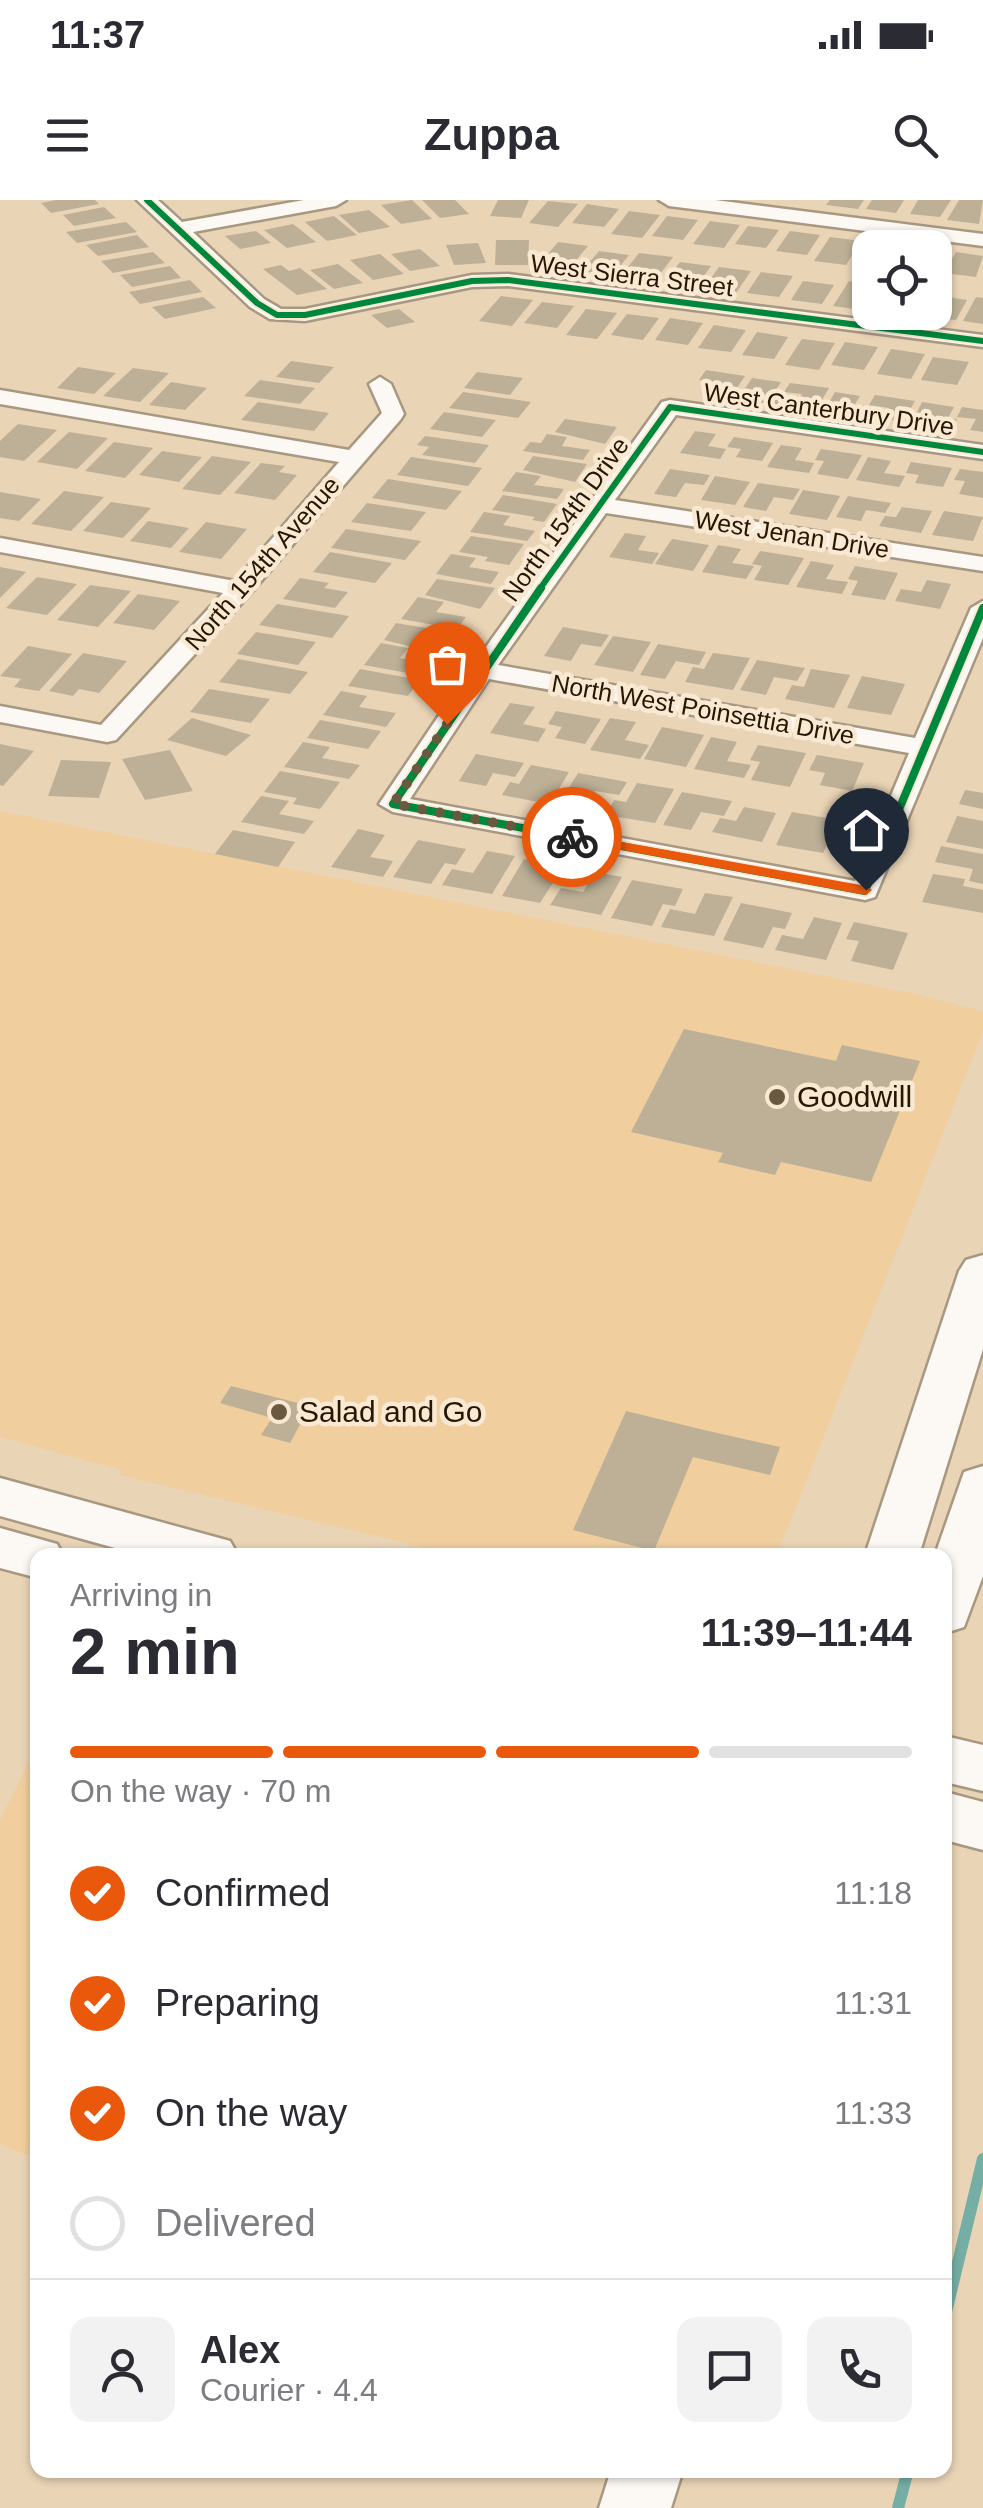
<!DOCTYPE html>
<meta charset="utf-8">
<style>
:root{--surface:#fff;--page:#f2f2f3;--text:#2b2b33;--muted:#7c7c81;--line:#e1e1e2;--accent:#ea580c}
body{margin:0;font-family:Arial,sans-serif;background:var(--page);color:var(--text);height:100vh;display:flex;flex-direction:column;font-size:38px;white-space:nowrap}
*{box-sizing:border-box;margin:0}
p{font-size:32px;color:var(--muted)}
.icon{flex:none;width:55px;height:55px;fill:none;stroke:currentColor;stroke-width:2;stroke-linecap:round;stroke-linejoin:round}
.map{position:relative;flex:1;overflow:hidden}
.drawer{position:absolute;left:30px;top:1348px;width:922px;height:930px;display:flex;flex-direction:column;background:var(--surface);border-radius:20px;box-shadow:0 2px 8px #0004}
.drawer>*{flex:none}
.fabs{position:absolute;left:852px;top:30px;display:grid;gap:20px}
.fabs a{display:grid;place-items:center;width:100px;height:100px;border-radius:20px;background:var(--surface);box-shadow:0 2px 8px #0004;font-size:50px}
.pin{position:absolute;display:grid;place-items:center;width:85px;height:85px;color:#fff;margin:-102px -42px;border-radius:50% 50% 50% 0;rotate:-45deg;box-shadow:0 0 10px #0007}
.pin .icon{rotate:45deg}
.courier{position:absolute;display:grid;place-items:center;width:100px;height:100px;margin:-50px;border:8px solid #ea580c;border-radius:50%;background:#fff;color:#222;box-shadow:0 2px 12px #0007}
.summary em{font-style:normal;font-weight:600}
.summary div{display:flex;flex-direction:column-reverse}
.summary{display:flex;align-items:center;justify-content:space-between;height:170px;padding:0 40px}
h1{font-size:65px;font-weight:600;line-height:75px}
.bar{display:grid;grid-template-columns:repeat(4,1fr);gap:15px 10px;align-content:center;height:120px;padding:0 40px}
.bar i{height:12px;border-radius:8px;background:var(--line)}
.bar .on{background:var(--accent)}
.bar p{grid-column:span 4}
.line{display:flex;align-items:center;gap:25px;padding:0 40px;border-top:2px solid var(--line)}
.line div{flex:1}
.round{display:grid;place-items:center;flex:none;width:105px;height:105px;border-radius:20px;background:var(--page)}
ol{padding:0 40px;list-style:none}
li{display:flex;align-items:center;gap:30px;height:110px}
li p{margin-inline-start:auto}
li .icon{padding:10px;border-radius:50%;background:var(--accent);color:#fff;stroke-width:4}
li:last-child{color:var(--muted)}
li i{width:55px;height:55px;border:5px solid var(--line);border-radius:50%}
.status{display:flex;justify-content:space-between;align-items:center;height:70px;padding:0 50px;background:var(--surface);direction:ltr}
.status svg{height:28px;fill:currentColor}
header{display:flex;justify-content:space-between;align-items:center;height:130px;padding:0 40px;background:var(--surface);font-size:45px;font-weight:600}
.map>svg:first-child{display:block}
.built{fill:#f0ce9e}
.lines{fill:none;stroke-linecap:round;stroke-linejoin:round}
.stream{stroke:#74aea5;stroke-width:12}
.building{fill:#bdb097}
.minor-casing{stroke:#a89881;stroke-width:5}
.secondary-casing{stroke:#a89881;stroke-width:5}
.minor{fill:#fcf9f4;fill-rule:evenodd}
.secondary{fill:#fcf9f4;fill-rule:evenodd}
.cycleway-far1-casing{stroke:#f9e9d3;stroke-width:10}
.cycleway-casing{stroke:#f9e9d3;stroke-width:12}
.cycleway-far1{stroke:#00873e;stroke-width:6}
.cycleway{stroke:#00873e;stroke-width:8}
.route{fill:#ea580c}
.done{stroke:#6a5941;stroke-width:10;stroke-dasharray:0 18}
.poi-dot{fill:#6a5941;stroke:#f9e9d3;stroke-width:4}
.labels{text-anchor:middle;stroke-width:9;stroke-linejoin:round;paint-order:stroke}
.far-street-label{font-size:25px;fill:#251702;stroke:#f9e9d3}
.poi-label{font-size:30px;fill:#251702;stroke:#f9e9d3;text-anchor:start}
</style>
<div class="status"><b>11:37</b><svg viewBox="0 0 49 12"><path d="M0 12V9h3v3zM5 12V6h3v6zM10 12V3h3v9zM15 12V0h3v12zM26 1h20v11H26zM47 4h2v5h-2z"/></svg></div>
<header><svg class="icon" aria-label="menu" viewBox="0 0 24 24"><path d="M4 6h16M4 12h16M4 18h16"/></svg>Zuppa<svg class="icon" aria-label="search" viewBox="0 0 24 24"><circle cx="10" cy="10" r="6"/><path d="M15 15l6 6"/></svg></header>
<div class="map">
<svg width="983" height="2308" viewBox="0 0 983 2308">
<rect width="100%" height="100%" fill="#e9d4b6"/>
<g class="built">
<path d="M0 611 915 794 983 811V831L777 1355H456L120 1275 122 1270 0 1237Z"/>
<path d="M37 1546V1959L0 1944V1620Z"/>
</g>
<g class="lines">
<g class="stream">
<path d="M945 2116 983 1959"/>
<path d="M898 2308 908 2270"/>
</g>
</g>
<g class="building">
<path d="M56 0H95L99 4 51 13 41 3Z"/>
<path d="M412 0 432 19 401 24 381 5Z"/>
<path d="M422 0H455L469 14 440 18Z"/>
<path d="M498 0H529L521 18 490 16Z"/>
<path d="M830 0H864L858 9 826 5Z"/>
<path d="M872 0H904L896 13 866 9Z"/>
<path d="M918 0H951L940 17 910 14Z"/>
<path d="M959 0H983L979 24 947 20Z"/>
<path d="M548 1 578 4 558 27 529 23Z"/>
<path d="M587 4 619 9 604 27 572 23Z"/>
<path d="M104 7 116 18 74 26 63 15Z"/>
<path d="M369 10 390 27 359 33 339 15Z"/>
<path d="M629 11 660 15 642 38 611 34Z"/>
<path d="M334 16 357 35 327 41 305 22Z"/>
<path d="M667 16 698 20 683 40 652 36Z"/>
<path d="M710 21 740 25 724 48 693 44Z"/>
<path d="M126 22 137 32 77 43 66 32Z"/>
<path d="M293 24 316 42 287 48 264 30Z"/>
<path d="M748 26 779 30 766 48 735 44Z"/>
<path d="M256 31 271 43 240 49 225 36Z"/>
<path d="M790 31 820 35 807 55 776 51Z"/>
<path d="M137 35 149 47 98 56 86 45Z"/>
<path d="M830 37 861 41 846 65 814 61Z"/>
<path d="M496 40H529L528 65H495Z"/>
<path d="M558 42 588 46 568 70 538 66Z"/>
<path d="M478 43 486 63 454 65 446 45Z"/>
<path d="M420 49 440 66 410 71 391 54Z"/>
<path d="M599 51 629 55 613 75 582 71Z"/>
<path d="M153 52 165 63 113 73 101 61Z"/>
<path d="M956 52 983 56 976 77 944 73Z"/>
<path d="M639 53 673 57 654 82 620 77Z"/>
<path d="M380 54 404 74 373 80 350 60Z"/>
<path d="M680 62 711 66 695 88 663 84Z"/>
<path d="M338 64 363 83 334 89 310 70Z"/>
<path d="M281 65 289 71 300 68 327 89 297 95 263 69Z"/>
<path d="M170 66 181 78 132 87 120 75Z"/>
<path d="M719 67 751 71 736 93 704 88Z"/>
<path d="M761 72 793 76 779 97 747 93Z"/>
<path d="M190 80 202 92 140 104 129 92Z"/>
<path d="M803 81 834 85 822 104 791 100Z"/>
<path d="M849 81 870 84 867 111 833 106Z"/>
<path d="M935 95 967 100 956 120 916 115 935 112Z"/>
<path d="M501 96 533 100 512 126 479 121Z"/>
<path d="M203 97 216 108 165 119 152 107Z"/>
<path d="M976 97 983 98V124L963 121Z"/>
<path d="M542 102 574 106 557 128 524 123Z"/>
<path d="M399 109 415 122 387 128 371 115Z"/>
<path d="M586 109 617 113 597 139 566 135Z"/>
<path d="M627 114 659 118 643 140 611 135Z"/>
<path d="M670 118 703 123 688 145 655 140Z"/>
<path d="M714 125 746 130 731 152 698 148Z"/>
<path d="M757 132 788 137 774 159 742 155Z"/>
<path d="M802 139 835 143 819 170 785 165Z"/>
<path d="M845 142 878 147 864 170 831 165Z"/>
<path d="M891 149 925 154 911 179 877 174Z"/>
<path d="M933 157 969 162 957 185 921 180Z"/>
<path d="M291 161 334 167 319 183 276 177Z"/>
<path d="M78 167 116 173 94 194 57 188Z"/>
<path d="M133 168 169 173 140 202 103 196Z"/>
<path d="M706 170 745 176 731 197 710 194 717 183 699 180Z"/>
<path d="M477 172 523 178 510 195 464 188Z"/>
<path d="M752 178 781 182 774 193 784 194 778 205 738 199Z"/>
<path d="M260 180 315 188 300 204 244 196Z"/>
<path d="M171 182 207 188 185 210 149 205Z"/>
<path d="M790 183 829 188 816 210 794 207 802 194 784 192Z"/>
<path d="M463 192 531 202 518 218 449 208Z"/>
<path d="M835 192 860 196 855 204 866 206 861 216 824 211Z"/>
<path d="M875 195 915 201 903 222 882 219 889 208 869 205Z"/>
<path d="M258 202 329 213 314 231 241 220Z"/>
<path d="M922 202 954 207 948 218 957 219 951 230 911 224Z"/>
<path d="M962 207 983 210V232L970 230 976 219 957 217Z"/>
<path d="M444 212 496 220 482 237 430 229Z"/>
<path d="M565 219 617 227 605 244 555 232Z"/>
<path d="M18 224 57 230 24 261 0 257V241Z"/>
<path d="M695 231 716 234 708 246 726 249 720 259 680 253Z"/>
<path d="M69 232 108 238 77 269 37 262Z"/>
<path d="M547 234 567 237 562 246 590 250 583 260 523 251 530 242 541 243Z"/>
<path d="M425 236 489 245 475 263 422 255 429 247 417 245Z"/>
<path d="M734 237 773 243 762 261 736 257 741 249 727 247Z"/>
<path d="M114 242 153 248 125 278 85 271Z"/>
<path d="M781 245 802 248 795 260 814 263 809 273 767 267Z"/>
<path d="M821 249 862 255 848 279 817 274 824 261 815 260Z"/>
<path d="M162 251 202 257 179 282 139 275Z"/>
<path d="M212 256 251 262 220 295 182 289Z"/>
<path d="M533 256 587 264 575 282 523 270Z"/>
<path d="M411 257 482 268 468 286 397 275Z"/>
<path d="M868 257 891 261 884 273 905 276 899 287 856 280Z"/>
<path d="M911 262 952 268 943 287 915 283 919 275 906 273Z"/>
<path d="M261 263 285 266 279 272 297 275 275 300 234 293Z"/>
<path d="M670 269 710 275 704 285 685 283 676 297 654 294Z"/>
<path d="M960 269 983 272V298L959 294 965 281 954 280Z"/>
<path d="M516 272 541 276 534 285 564 289 557 299 502 291Z"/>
<path d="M715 276 750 282 735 305 701 300Z"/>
<path d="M388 279 462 291 446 310 372 298Z"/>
<path d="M758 283 800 289 793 300 774 297 766 311 743 307Z"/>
<path d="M803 290 840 296 827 320 789 314Z"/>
<path d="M64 291 104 297 71 331 31 324Z"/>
<path d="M0 292 41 299 19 321 0 318Z"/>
<path d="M503 295 557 304 544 322 532 320 535 317 492 310Z"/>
<path d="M848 296 891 303 885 313 866 310 861 321 836 317Z"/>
<path d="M111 302 151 308 123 338 83 331Z"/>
<path d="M367 303 426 312 411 331 351 322Z"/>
<path d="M902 307 932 311 921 333 879 326 885 316 896 317Z"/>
<path d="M944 311 983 317 973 341 932 335Z"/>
<path d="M484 312 510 316 503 325 535 331 527 341 470 332Z"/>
<path d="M148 321 189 328 171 348 130 341Z"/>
<path d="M206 322 247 329 221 359 179 352Z"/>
<path d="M346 329 421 341 405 360 331 348Z"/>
<path d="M625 333 646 336 638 350 659 353 652 364 609 357Z"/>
<path d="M471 336 524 344 509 365 485 361 488 357 459 352Z"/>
<path d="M672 339 709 345 693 371 655 364Z"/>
<path d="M718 345 741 349 732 363 754 366 746 379 702 372Z"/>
<path d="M760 351 804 358 788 385 754 380 762 366 752 364Z"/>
<path d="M330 352 392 363 375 383 313 372Z"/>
<path d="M451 354 476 358 469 367 499 372 491 384 436 374Z"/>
<path d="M811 361 834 365 826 379 848 382 842 394 796 387Z"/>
<path d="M855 366 898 373 885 400 851 395 858 381 848 379Z"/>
<path d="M0 367 26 372 0 398Z"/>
<path d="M37 377 77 384 47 415 6 408Z"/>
<path d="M300 378 329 383 324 388 348 392 335 408 283 399Z"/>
<path d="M437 379 495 388 480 409 425 395Z"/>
<path d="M927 380 951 384 940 409 895 401 901 389 921 392Z"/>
<path d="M90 385 131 391 98 427 57 420Z"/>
<path d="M138 394 180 401 154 430 113 423Z"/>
<path d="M418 397 444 402 436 412 466 417 457 429 401 419Z"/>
<path d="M277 404 349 416 332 438 259 425Z"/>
<path d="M396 423 456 433 441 454 384 440Z"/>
<path d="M563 427 609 435 601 447 581 444 571 461 544 456Z"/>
<path d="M256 432 316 442 298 465 237 454Z"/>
<path d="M613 436 651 442 633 472 594 465Z"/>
<path d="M381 443 408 448 400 458 432 464 424 476 364 465Z"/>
<path d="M658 444 706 452 699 465 676 461 665 479 640 475Z"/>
<path d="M28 446 72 454 39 491 14 487 21 479 0 476Z"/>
<path d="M83 453 127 461 99 493 79 489 73 496 49 491Z"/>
<path d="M713 453 750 458 733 490 685 482 693 467 704 469Z"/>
<path d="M238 459 308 472 290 494 219 482Z"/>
<path d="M757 460 805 468 797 481 774 477 766 495 740 490Z"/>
<path d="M360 469 420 480 408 496 348 486Z"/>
<path d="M811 469 850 475 834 508 785 499 792 485 804 487Z"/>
<path d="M862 476 905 484 891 515 847 508Z"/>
<path d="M209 489 270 499 251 523 190 512Z"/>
<path d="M341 491 367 496 359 507 396 513 386 527 323 515Z"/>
<path d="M510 503 535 507 523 524 546 529 538 542 490 533Z"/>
<path d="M556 511 601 519 585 544 555 538 562 527 548 524Z"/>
<path d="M192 518 251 535 226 556 167 540Z"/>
<path d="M610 518 636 522 625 540 649 545 640 559 590 550Z"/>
<path d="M320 520 381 531 368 549 307 538Z"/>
<path d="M662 527 704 535 686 567 644 559Z"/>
<path d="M711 537 737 542 727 561 751 565 744 578 694 569Z"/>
<path d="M303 542 330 547 322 558 360 565 349 579 284 567Z"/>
<path d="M0 544 34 551 3 586 0 585Z"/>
<path d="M758 545 806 553 790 587 751 580 760 562 750 560Z"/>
<path d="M170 550 193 591 145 600 122 559Z"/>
<path d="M476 554 524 563 515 577 493 573 486 586 459 581Z"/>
<path d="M817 555 864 563 852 591 820 585 825 573 809 570Z"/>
<path d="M61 560 111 562 99 598 48 596Z"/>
<path d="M531 565 569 572 550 604 502 595 510 582 519 584Z"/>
<path d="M280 571 340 582 320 609 293 604 297 598 264 592Z"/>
<path d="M578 573 627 582 619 595 595 591 588 604 562 599Z"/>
<path d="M637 583 674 589 655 623 606 615 614 600 626 602Z"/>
<path d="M965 590 983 593V609L959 604Z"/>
<path d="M682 592 732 601 724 616 701 612 691 630 663 625Z"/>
<path d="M261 596 289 601 279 614 314 621 304 634 241 622Z"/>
<path d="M744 607 776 613 762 642 712 632 720 618 736 621Z"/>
<path d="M792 612 839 620 823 653 776 645Z"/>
<path d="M957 616 983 621V649L946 642Z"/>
<path d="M358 629 385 635 370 657 393 661 383 677 331 667Z"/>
<path d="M233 630 295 642 278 667 215 654Z"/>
<path d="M418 640 466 649 456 665 445 663 431 684 393 677Z"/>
<path d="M941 646 983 654V684L969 681 973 669 935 662Z"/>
<path d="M487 651 515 656 492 694 442 685 452 669 473 673Z"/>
<path d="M524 659 573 668 565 683 554 681 540 703 502 696Z"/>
<path d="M595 672 622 677 601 715 550 705 561 688 583 692Z"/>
<path d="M933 674 965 679 963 686 983 690V713L922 702Z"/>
<path d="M632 680 683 689 675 706 663 704 652 726 611 718Z"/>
<path d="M705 693 733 697 714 736 661 727 670 709 695 714Z"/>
<path d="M741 703 792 713 785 729 773 727 763 748 723 740Z"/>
<path d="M814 717 842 723 826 760 775 750 782 735 803 739Z"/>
<path d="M854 722 908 733 893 770 851 761 859 741 846 739Z"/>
<path d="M684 829 836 861 842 845 920 861 871 982 781 962 775 975 718 962 723 953 631 932Z"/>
<path d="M231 1186 290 1201 310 1206 290 1243 261 1235 272 1218 220 1203Z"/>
<path d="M626 1211 704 1230 780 1247 770 1275 693 1257 654 1351 573 1330Z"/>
</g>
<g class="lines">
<g class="minor-casing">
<g id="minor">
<path d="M137 0H158L182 22 304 0H346L336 6 193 32 264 99 281 109H305L472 75 508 74 983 135V147L508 86 472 87 305 121 270 119 250 107Z"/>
<path d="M659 0H715L983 34V46L669 6Z"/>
<path d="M380 177 391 184 404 214 401 219 250 394 116 540 107 542 0 522V506L101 525 223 393 0 352V338L235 381 339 262 0 204V190L349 250 382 213 369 184Z"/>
<path d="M670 200 983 245V259L676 215 615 300 983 357V371L606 313 498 465 915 538 971 408 983 401V438L875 697 865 700 393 612 379 604 473 465 662 202ZM489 479 909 553 855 681 410 599Z"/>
</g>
</g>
<g class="secondary-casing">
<g id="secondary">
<path d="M983 1055V1149L919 1355H865L959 1071 966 1060Z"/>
<path d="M983 1266V1376L964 1427 945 1433V1355H935L964 1272Z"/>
<path d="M0 1278 230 1341 238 1355H140L0 1316Z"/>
<path d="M0 1328 57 1344 63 1355H38V1378L0 1368Z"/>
<path d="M945 1536 983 1545V1591L945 1582Z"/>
<path d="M945 1592 983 1602V1650L945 1640Z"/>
<path d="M611 2270H683L671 2308H599Z"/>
</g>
</g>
<use href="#minor" class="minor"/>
<use href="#secondary" class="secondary"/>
<g class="cycleway-far1-casing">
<g id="cycleway-far1">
<path d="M147 0 257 103 277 115H305L472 81 508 80 983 141"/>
<path d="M539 390 670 207 983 252"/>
</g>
</g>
<g class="cycleway-casing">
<path id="cycleway" d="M541 388 393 604 865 691 983 408"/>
</g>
<use href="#cycleway-far1" class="cycleway-far1"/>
<use href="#cycleway" class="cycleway"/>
</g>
<path class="route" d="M572 633 866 686 872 690 866 695 568 640 566 637Z"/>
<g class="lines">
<path class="done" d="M447 524 393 604 572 637"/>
</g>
<g class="poi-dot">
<circle cx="777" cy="897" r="10"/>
<circle cx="279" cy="1212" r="10"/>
</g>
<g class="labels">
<g class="far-street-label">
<text transform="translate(632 75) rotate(7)" y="9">West Sierra Street</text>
<text transform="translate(829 209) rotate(8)" y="9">West Canterbury Drive</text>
<text transform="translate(565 319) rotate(-54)" y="9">North 154th Drive</text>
<text transform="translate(792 334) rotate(9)" y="9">West Jenan Drive</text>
<text transform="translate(262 363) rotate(-49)" y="9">North 154th Avenue</text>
<text transform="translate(703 509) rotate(10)" y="9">North West Poinsettia Drive</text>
</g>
<g class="poi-label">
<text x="797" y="907">Goodwill</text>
<text x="299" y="1222">Salad and Go</text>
</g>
</g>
</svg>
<div class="fabs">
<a><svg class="icon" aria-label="locate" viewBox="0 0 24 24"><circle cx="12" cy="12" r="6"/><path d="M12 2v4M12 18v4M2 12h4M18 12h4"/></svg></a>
</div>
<div class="pin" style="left:447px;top:524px;background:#ea580c"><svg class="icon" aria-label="bag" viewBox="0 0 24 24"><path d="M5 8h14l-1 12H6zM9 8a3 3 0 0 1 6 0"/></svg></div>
<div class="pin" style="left:866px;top:690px;background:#1f2937"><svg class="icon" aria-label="home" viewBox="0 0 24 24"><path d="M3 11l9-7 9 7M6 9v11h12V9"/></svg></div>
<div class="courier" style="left:572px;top:637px"><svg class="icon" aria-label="bike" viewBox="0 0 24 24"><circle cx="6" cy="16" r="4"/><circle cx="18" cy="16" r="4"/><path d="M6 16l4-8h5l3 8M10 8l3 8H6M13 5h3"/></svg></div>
<section class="drawer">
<div class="summary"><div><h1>2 min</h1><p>Arriving in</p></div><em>11:39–11:44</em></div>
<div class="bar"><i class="on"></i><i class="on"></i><i class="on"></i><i></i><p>On the way · 70 m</p></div>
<ol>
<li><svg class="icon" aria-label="check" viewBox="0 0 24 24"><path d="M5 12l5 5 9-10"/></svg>Confirmed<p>11:18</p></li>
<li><svg class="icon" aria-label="check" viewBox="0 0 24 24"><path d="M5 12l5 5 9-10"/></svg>Preparing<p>11:31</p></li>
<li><svg class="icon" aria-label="check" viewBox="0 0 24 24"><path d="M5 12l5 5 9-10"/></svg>On the way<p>11:33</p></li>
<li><i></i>Delivered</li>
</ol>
<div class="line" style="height:180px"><a class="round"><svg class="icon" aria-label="person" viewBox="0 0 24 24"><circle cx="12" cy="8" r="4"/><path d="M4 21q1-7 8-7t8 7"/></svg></a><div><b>Alex</b><p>Courier · 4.4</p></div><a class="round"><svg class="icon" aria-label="chat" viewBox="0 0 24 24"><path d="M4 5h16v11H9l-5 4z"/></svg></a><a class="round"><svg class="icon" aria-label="phone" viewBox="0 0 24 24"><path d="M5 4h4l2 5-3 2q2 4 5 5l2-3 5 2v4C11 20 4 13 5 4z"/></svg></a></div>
</section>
</div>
